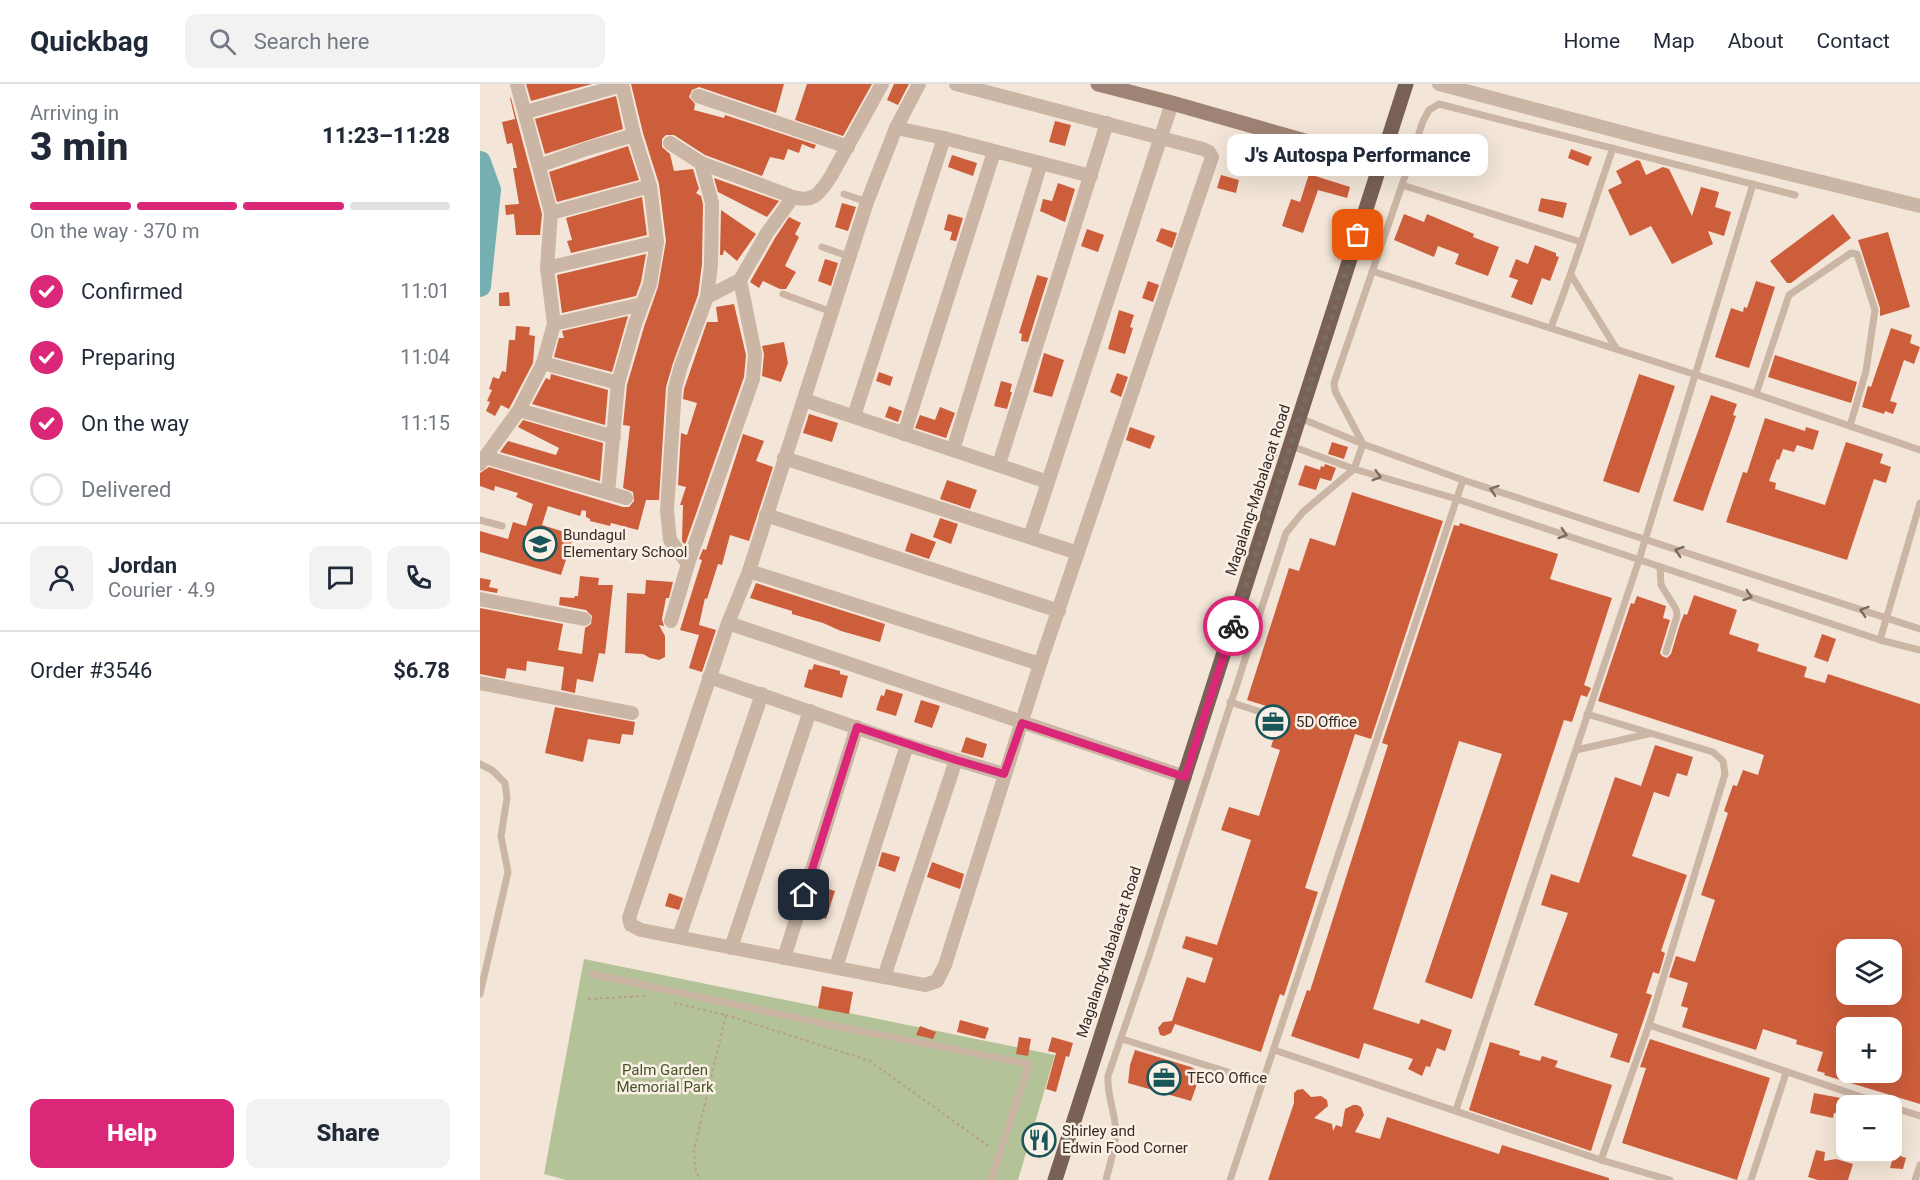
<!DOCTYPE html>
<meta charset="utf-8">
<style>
:root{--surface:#fff;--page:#f2f2f3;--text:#1f2937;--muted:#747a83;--line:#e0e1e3;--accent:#db2777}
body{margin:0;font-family:Roboto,sans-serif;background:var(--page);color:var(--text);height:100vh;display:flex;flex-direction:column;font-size:22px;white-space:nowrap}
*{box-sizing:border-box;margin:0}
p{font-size:20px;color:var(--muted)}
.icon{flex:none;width:33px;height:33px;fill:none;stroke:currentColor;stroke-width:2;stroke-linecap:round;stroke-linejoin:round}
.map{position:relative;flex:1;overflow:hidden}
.drawer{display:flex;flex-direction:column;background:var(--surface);width:480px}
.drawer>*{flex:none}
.fabs{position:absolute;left:1356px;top:855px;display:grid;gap:12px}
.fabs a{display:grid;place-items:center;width:66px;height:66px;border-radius:12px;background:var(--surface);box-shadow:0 6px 24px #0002;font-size:30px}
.pin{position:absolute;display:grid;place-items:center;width:51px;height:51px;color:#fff;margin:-26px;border-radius:12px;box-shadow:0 3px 9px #0006}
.courier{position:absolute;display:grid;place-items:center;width:60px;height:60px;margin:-30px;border:4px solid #db2777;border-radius:50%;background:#fff;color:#222;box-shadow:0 2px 8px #0007}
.bubble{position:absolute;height:42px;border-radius:12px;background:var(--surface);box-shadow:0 6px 24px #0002;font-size:20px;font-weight:800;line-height:42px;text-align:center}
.headline em{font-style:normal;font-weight:800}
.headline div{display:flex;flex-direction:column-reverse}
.headline{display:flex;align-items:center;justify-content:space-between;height:102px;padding:0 30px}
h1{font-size:39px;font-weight:800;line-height:45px}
.bar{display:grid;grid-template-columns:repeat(4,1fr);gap:9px 6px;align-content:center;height:72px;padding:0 30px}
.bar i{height:8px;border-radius:4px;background:var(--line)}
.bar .selected{background:var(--accent)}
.bar p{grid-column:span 4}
.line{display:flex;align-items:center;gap:15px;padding:0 30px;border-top:2px solid var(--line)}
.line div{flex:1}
.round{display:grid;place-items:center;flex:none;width:63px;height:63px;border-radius:12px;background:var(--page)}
ol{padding:0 30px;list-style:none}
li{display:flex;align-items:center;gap:18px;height:66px}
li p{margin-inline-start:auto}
li .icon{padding:6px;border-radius:50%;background:var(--accent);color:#fff;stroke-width:4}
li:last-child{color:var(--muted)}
li i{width:33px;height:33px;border:3px solid var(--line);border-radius:50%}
.primary-button{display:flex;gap:12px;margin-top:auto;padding:12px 30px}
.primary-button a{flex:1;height:69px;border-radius:12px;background:var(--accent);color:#fff;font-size:24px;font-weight:800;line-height:69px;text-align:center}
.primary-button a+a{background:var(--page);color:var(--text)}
header{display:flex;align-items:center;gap:36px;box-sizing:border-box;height:84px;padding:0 30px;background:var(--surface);border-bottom:2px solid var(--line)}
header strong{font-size:28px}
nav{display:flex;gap:33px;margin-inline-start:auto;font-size:21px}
.search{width:420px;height:54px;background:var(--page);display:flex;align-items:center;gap:15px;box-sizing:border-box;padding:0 21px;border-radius:12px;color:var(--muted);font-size:22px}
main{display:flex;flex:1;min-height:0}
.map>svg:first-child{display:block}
.green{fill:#b4c297}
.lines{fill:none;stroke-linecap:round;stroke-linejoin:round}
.river{stroke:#75afb1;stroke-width:22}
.building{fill:#cd5e3c;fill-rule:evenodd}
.path{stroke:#b79f8e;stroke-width:2;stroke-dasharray:3 3;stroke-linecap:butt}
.lane{stroke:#cbb5a4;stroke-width:7}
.street{stroke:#cbb5a4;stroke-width:14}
.secondary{stroke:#9f8475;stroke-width:15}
.primary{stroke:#796156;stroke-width:15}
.oneway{stroke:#79695f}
.done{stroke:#786c64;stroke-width:6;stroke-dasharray:0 10.8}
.route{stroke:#db2777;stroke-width:8}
.labels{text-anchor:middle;stroke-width:5;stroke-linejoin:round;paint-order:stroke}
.street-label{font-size:15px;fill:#362b26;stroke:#faf0e5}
.poi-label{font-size:15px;fill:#362b26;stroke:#faf0e5;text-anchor:start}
.park-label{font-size:15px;fill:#455528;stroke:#faf0e5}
</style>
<header>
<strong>Quickbag</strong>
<div class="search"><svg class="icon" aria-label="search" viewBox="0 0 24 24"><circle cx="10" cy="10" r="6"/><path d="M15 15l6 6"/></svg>Search here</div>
<nav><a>Home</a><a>Map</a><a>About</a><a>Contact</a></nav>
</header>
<main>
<section class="drawer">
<div class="headline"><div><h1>3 min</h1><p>Arriving in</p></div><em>11:23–11:28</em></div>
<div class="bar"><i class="selected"></i><i class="selected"></i><i class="selected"></i><i></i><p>On the way · 370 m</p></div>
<ol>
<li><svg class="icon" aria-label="check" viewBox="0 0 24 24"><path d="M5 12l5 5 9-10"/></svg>Confirmed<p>11:01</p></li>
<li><svg class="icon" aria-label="check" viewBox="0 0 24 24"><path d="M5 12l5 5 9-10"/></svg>Preparing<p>11:04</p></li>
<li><svg class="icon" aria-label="check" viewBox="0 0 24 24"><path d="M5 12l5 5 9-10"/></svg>On the way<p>11:15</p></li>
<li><i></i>Delivered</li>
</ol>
<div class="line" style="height:108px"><a class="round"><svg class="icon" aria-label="person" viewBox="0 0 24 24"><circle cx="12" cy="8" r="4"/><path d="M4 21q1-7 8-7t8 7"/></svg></a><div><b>Jordan</b><p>Courier · 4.9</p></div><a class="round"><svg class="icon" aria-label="chat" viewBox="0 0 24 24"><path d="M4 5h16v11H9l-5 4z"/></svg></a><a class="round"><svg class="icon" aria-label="phone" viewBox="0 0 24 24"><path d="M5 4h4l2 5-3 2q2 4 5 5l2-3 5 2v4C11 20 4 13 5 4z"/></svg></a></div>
<div class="line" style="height:78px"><div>Order #3546</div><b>$6.78</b></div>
<div class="primary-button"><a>Help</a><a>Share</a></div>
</section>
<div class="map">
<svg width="1440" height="1096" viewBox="0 0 1440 1096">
<rect width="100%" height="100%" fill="#f3e6d8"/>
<path class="green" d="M104 875 575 971 538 1096H86L64 1090Z"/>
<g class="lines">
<path class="river" d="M0 78 10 106 0 202"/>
</g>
<g class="building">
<path d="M46 0H112L51 17Z"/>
<path d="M151 0H304L296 29 219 3 212 6 209 13 215 20 214 26 244 34 245 31 336 61 334 65 322 60 319 69 308 65 304 76 290 73 282 92 225 71 194 51H186L182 55V63L190 70 194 87 213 85 219 105 216 109 221 112 223 120 222 180 218 211 193 279 186 303 179 416H166L158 446 131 439 130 442 110 437V435L106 433V427L102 426 100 432 68 422 62 441 94 451 81 491 0 468V447L28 455 33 438 46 442 53 420 36 413 38 409 15 402 14 407 0 402V389L9 383 143 423H149L154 417 153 408 143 404 150 342 143 341 147 301 164 243 178 203 186 157 179 100 163 49Z"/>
<path d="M327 0H392L363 52 315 36Z"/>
<path d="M414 0H429L418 21 407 16Z"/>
<path d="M136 12 143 45 65 70 55 35Z"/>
<path d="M30 14H31L62 130 60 151H36L34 130 26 131 25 121 39 120 33 84H37L32 59 27 60 22 38 35 35Z"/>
<path d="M575 37 591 41 585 62 569 58Z"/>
<path d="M955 56 967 57 965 72 952 70Z"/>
<path d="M148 62 159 96 77 118 69 88Z"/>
<path d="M1091 65 1112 73 1108 82 1088 74Z"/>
<path d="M472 71 497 79 493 92 468 83Z"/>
<path d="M1157 76 1160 77 1166 91 1183 83 1189 85 1212 132 1221 103 1239 108 1235 123 1251 128 1244 152 1228 147 1233 160 1192 180 1171 142 1150 152 1128 106 1142 99 1136 87Z"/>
<path d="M829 90 870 103 867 114 838 106 823 149 802 142 811 115 820 118Z"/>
<path d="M741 91 759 96 756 109 737 104Z"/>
<path d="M234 94 299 117 287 133 238 108Z"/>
<path d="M578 99 595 105 585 138 560 127 563 115 572 117Z"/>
<path d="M162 113 167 151 91 169 87 157 92 156 86 134Z"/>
<path d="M1061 114 1087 119 1083 134 1058 127Z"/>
<path d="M362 119 376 123 368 147 355 143Z"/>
<path d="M241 126 276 150 257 177 244 166 243 171H240Z"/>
<path d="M468 130 483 134 476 157 470 156 472 148 464 146Z"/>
<path d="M924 130 944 138 947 130 994 150 993 153 1019 163 1008 192 975 180 979 170 958 162 954 173 914 156Z"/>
<path d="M1353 130 1371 154 1311 199H1307L1290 177Z"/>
<path d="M309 133 321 139 315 150 319 153 305 182 316 188 306 205H300L283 197 279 204 270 198 295 154Z"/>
<path d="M681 144 697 149 692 164 676 157Z"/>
<path d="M607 145 624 151 618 168 601 162Z"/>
<path d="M1408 148 1430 223 1400 232V224L1378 156Z"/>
<path d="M1055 161 1076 169V172L1079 173 1070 197 1062 194 1052 221 1031 213 1038 196 1029 193 1036 175 1048 180Z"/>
<path d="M166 170 161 198 156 212 82 229 77 191Z"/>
<path d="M345 175 358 179 351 202 338 197Z"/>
<path d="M557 191 568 194 548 258 541 257 542 250 539 249Z"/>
<path d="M668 197 679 201 673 218 662 214Z"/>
<path d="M1276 197 1295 203 1269 284 1235 273 1251 224 1263 228 1264 223 1267 224Z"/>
<path d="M29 208 30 222H19V209Z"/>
<path d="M254 220 266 271 264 293 205 461 202 457 203 421H200L206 403 198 401 201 349 207 351 217 319 203 315 204 305 227 238H238L236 223Z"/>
<path d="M639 226 654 231 650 243 653 244 645 270 628 265Z"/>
<path d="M148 232 132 288 74 273 79 254H84L82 247Z"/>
<path d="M36 242 50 243 49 251 55 252 53 279 31 321 29 325 21 321 15 332 6 327 10 318 7 317 12 306 9 305 13 293 19 295 22 287 26 288 29 256H35Z"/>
<path d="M1411 244 1432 251 1430 259 1440 263 1434 280 1424 276 1410 317 1417 319 1413 330 1405 327 1404 330 1382 323 1388 302 1391 303Z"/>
<path d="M304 258 308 279 301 298 282 292 284 270 282 262Z"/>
<path d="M564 269 584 276 572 313 553 308Z"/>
<path d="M1295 271 1377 298 1371 319 1288 293Z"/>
<path d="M399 288 413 293 410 302 396 297Z"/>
<path d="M637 289 648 293 641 313 630 308Z"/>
<path d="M71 290 128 306 125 341 52 320 66 294 70 296Z"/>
<path d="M1159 290 1195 302 1159 409 1123 397Z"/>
<path d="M521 297 532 300 530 308H532L527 325 514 322Z"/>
<path d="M1231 311 1257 320 1253 331 1256 332 1223 427 1193 417Z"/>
<path d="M409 322 422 327 418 338 405 333Z"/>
<path d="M460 323 475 329 466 354 435 344 440 331 455 336Z"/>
<path d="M329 330 358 339 352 358 323 349Z"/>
<path d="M1285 334 1325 347 1326 343 1339 347 1333 366 1317 361 1314 368 1303 365 1299 376 1297 375 1289 397 1296 399 1295 405 1345 421 1366 358 1403 370 1400 379 1411 383 1406 399 1394 395 1367 476 1246 438 1263 388 1267 389Z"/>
<path d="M43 336 123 359 120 397 20 368 28 357 76 371 79 364 38 343Z"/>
<path d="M650 343 675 352 670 365 646 356Z"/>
<path d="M263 350 284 357 276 377 293 383 269 457 250 451 242 481 238 480 227 515 225 514 219 541 236 546 222 588 209 584 219 551 200 546 222 476 219 475 223 465 226 466Z"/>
<path d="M790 358 800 361 796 373 786 369Z"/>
<path d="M852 358 868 363 864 375 848 370Z"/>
<path d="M845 380 856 384 851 397 840 394 836 406 818 401 825 381 840 386 841 382 844 383Z"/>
<path d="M467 396 497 406 490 425 460 415Z"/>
<path d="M872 408 963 437 891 655 875 650 825 804 838 808 804 912 800 910 781 968 695 940 691 949 684 952 680 951 678 944 683 938 692 937 707 893 725 899 733 874 702 864 706 852 737 861 771 756 741 746 749 723 779 732 800 666 791 663 802 627 767 616 809 484 819 487 830 454 855 462Z"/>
<path d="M460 434 478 440 471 460 453 453Z"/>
<path d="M980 439 1078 470 1070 495 1132 514 1104 601 1111 604 1107 613 1101 611 1092 638 1084 636 992 915 945 898 1022 670 979 657 893 925 939 940 941 935 972 946 965 967 957 964 950 983 946 982 942 992 928 985 933 975 884 959 879 975 811 952 827 906 830 907 908 661 902 659 974 441 979 442Z"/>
<path d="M431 449 456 458 449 475 425 467Z"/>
<path d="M100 492 119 494 118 501H133L125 570 119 569 113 598 97 595 95 609 81 606 84 583 47 577 46 587 27 584 25 595 0 590V524L83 540 78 566 102 570 105 544 111 540 112 532 106 526 79 521 80 513 94 514 95 512H98Z"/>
<path d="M0 494 11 496 9 503 18 505 17 509 0 506Z"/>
<path d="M166 496 193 498 189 514H186L182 535 184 542 179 541 185 552V573L179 576 170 574 163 570 145 569 147 509 165 510Z"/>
<path d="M276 499 405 540 400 558 361 547 343 539 312 530V527L270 514Z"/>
<path d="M1214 511 1257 526 1249 550 1279 560 1277 567 1327 583 1324 593 1345 599 1348 590 1440 620V1020L1344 991 1345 989 1337 987 1343 968 1316 960 1317 956 1283 945 1276 966 1202 943 1208 924 1201 922 1208 899 1189 893 1196 872 1215 878 1235 816 1221 811 1248 729 1244 727 1253 701 1257 702 1263 686 1278 691 1284 671 1118 617 1151 519 1154 520 1157 512 1186 522 1183 534 1190 536 1180 569 1182 572 1187 574 1191 570 1200 540 1204 530 1207 531ZM1366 866H1412V910H1366ZM1366 944H1412V988H1366Z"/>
<path d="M1342 550 1356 555 1348 578 1334 573Z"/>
<path d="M334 580 360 587V590L368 592 362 614 324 603 329 585 332 586Z"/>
<path d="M406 605 423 610 416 632 396 626 401 611 404 612Z"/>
<path d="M441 616 460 622 452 644 434 638Z"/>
<path d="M75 623 155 638 153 651 142 650 140 660 108 655 103 678 65 669Z"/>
<path d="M486 653 507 660 503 674 481 668Z"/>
<path d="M1175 661 1213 673 1207 692 1197 689 1189 713 1174 708 1152 772 1207 791 1181 867 1185 869 1179 890 1173 888 1166 909 1172 911 1149 979 1130 973 1138 950 1054 921 1088 829 1061 821 1071 790 1099 799 1135 693 1161 702Z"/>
<path d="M402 768 420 773 415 788 398 782Z"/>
<path d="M452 778 484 790 480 805 447 793Z"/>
<path d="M343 803 355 807 346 835 335 831Z"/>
<path d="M189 809 203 814 199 826 185 822Z"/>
<path d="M342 902 373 908 369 930 338 924Z"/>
<path d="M480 936 509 944 505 955 477 948Z"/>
<path d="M440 942 456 948 453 955 436 951Z"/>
<path d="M539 953 551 955 548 972 536 970Z"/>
<path d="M572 953 593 959 589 973 586 972 576 1008 566 1005 576 969 568 967Z"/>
<path d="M1170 955 1290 994 1257 1096 1142 1059 1166 984 1160 983Z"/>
<path d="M1010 958 1040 967 1039 971 1060 977 1062 972 1078 977 1075 983 1132 1001 1111 1067 989 1026Z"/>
<path d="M655 966 711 983 721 989 711 1017 648 999 650 981Z"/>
<path d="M823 1005 831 1013 841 1012 847 1016 848 1022 834 1034 852 1040 853 1047 856 1041 862 1043 865 1025 873 1021H877L881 1023 884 1031 875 1048 900 1055 907 1033 1019 1070 1022 1061 1129 1094V1096H788L814 1019V1009L817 1006Z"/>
<path d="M1334 1009 1366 1015V1028L1354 1029 1353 1034 1330 1029Z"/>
<path d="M1336 1066 1345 1068 1344 1077 1356 1075 1373 1080 1368 1096H1338L1328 1093Z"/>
<path d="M1414 1070 1426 1074 1423 1085 1410 1084Z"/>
</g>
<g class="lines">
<g class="path">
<path d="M108 915 165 912"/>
<path d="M194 919 246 931 214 1066 216 1087 220 1096"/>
<path d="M246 931 390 977 511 1064"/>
</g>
<g class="lane">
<path d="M364 110 387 118"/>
<path d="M1101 158 922 101 943 37 949 26 959 20 1315 111"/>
<path d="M342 163 368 172"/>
<path d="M892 187 1276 310 1440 366"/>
<path d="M1091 191 1136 264"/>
<path d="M303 210 352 228"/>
<path d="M1071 243C1094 185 1112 124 1133 64"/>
<path d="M1276 310 1309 211 1371 169 1377 170 1395 226 1386 287 1370 342"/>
<path d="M820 334 883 360 983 396 1440 545"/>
<path d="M811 362 874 385 977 415 1400 556 1440 566"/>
<path d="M0 436 22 442"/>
<path d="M1180 483 1181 501 1196 525 1197 532 1186 568"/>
<path d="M1400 556 1440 419"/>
<path d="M750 618 787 630"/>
<path d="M1107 630 1233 668 1243 677 1245 690 1169 941 1121 1076"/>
<path d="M1096 666 1168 650"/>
<path d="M0 680 12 686 25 699 27 714 21 752 28 788 0 910"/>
<path d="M112 890 350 941 549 980 511 1096"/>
<path d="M1169 941 1408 1022"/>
<path d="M642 955 783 999"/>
<path d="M794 966 1121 1076 1190 1096"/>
<path d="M1412 1023 1440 1032"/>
<path d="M976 1026 1159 476 1273 100"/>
<path d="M626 1096C630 1078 638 1058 635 1039 633 1023 627 1009 628 992L668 875 806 449 823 428 874 385 883 360 855 307 854 299 922 101"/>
<path d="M750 1096 983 396"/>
<path d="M1271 1096 1306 989"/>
<path d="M1435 1096 1440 1081"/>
</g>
<g class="street">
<path d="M439 0 416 44 387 118 269 487 248 539 149 834 151 841 161 846 445 901 457 897 465 881 560 580 732 73 729 68 723 65 476 0"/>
<path d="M959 0 1175 57 1440 122"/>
<path d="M218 12 368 63"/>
<path d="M46 28 142 1"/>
<path d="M416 44 464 54 611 92"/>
<path d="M190 59 221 79 313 113C334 119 340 109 351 92L402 0"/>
<path d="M59 82 106 65 154 51"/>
<path d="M71 129 170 102"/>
<path d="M67 184 177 158"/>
<path d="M227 213 260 196"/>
<path d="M74 240 162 220"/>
<path d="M63 279 138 299"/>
<path d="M324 316 568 398"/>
<path d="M39 326 134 353"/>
<path d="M374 332 464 54"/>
<path d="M424 350 514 68"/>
<path d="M473 366 561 79"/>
<path d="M5 373 146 414"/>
<path d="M304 374 598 469"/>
<path d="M0 380 39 326 63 279 74 240 67 184 71 129 37 0"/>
<path d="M519 380 627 39"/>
<path d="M128 409 138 299 155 240 170 200 177 158 170 102 154 51 142 0"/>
<path d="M286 431 579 527"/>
<path d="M550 453 692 19"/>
<path d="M208 480 190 456 187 427 195 304 201 282 227 213 231 181 232 119 221 79"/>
<path d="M269 487 560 580"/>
<path d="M0 515 104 535"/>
<path d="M191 537 208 480 273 295 275 270 260 196 287 149 313 113"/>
<path d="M248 539 705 693"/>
<path d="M229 593 427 661 524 690"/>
<path d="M0 599 152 629"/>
<path d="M199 853 282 610"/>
<path d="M251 864 330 627"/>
<path d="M304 874 377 643"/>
<path d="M356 883 427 661"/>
<path d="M404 893 476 676"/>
</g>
<path class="secondary" d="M618 0 692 19 902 79"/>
<path class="primary" d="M575 1096 926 0"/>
</g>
<defs><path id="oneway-chevron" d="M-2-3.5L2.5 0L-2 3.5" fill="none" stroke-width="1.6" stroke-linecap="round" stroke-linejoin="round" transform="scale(1.5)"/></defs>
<g class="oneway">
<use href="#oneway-chevron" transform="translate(897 392) rotate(16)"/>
<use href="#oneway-chevron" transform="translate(1014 406) rotate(-162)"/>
<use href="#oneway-chevron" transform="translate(1083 450) rotate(18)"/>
<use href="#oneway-chevron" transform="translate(1199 467) rotate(-162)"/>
<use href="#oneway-chevron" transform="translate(1268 512) rotate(18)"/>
<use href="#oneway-chevron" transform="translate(1384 527) rotate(-162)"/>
</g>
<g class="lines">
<path class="done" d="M753 542 878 151"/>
<path class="route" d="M324 811 377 643 476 676 524 690 542 639 705 693 753 542"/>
</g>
<defs>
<g id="school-ring" transform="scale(1.725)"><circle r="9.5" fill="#faf0e5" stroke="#19565a" stroke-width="1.5"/><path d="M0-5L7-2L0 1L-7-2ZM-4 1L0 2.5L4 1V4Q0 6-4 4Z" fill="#19565a"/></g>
<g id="office-ring" transform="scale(1.725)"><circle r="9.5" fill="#faf0e5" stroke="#19565a" stroke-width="1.5"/><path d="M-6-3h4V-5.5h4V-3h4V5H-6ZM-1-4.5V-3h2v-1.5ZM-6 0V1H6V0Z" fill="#19565a"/></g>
<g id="restaurant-ring" transform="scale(1.725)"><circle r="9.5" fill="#faf0e5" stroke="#19565a" stroke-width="1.5"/><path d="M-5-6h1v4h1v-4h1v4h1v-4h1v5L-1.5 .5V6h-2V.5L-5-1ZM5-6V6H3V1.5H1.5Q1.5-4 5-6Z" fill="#19565a"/></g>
</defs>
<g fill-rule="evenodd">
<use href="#school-ring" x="60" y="460"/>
<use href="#office-ring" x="793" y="638"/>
<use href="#office-ring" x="684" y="994"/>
<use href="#restaurant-ring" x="559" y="1056"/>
</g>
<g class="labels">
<g class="street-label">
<text transform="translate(778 406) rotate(-72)" y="5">Magalang-Mabalacat Road</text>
<text transform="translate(629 868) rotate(-72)" y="5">Magalang-Mabalacat Road</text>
</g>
<g class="poi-label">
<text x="83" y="456">Bundagul<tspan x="83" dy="17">Elementary School</tspan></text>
<text x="816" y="643">5D Office</text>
<text x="707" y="999">TECO Office</text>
<text x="582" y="1052">Shirley and<tspan x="582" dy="17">Edwin Food Corner</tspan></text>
</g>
<g class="park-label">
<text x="185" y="991">Palm Garden<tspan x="185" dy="17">Memorial Park</tspan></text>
</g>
</g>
</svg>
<div class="fabs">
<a><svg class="icon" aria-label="layers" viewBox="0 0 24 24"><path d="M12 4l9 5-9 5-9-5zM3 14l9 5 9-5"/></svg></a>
<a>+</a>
<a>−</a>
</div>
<div class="pin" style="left:878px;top:151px;background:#ea580c"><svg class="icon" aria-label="bag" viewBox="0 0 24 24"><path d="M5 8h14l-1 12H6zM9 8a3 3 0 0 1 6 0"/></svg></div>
<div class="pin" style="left:324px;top:811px;background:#1f2937"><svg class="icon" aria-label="home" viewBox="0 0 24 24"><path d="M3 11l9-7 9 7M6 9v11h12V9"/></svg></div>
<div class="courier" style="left:753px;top:542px"><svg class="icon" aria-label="bike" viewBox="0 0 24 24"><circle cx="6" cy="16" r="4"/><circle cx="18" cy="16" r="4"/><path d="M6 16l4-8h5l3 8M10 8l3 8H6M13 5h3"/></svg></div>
<div class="bubble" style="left:747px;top:50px;width:261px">J's Autospa Performance</div>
</div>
</main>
